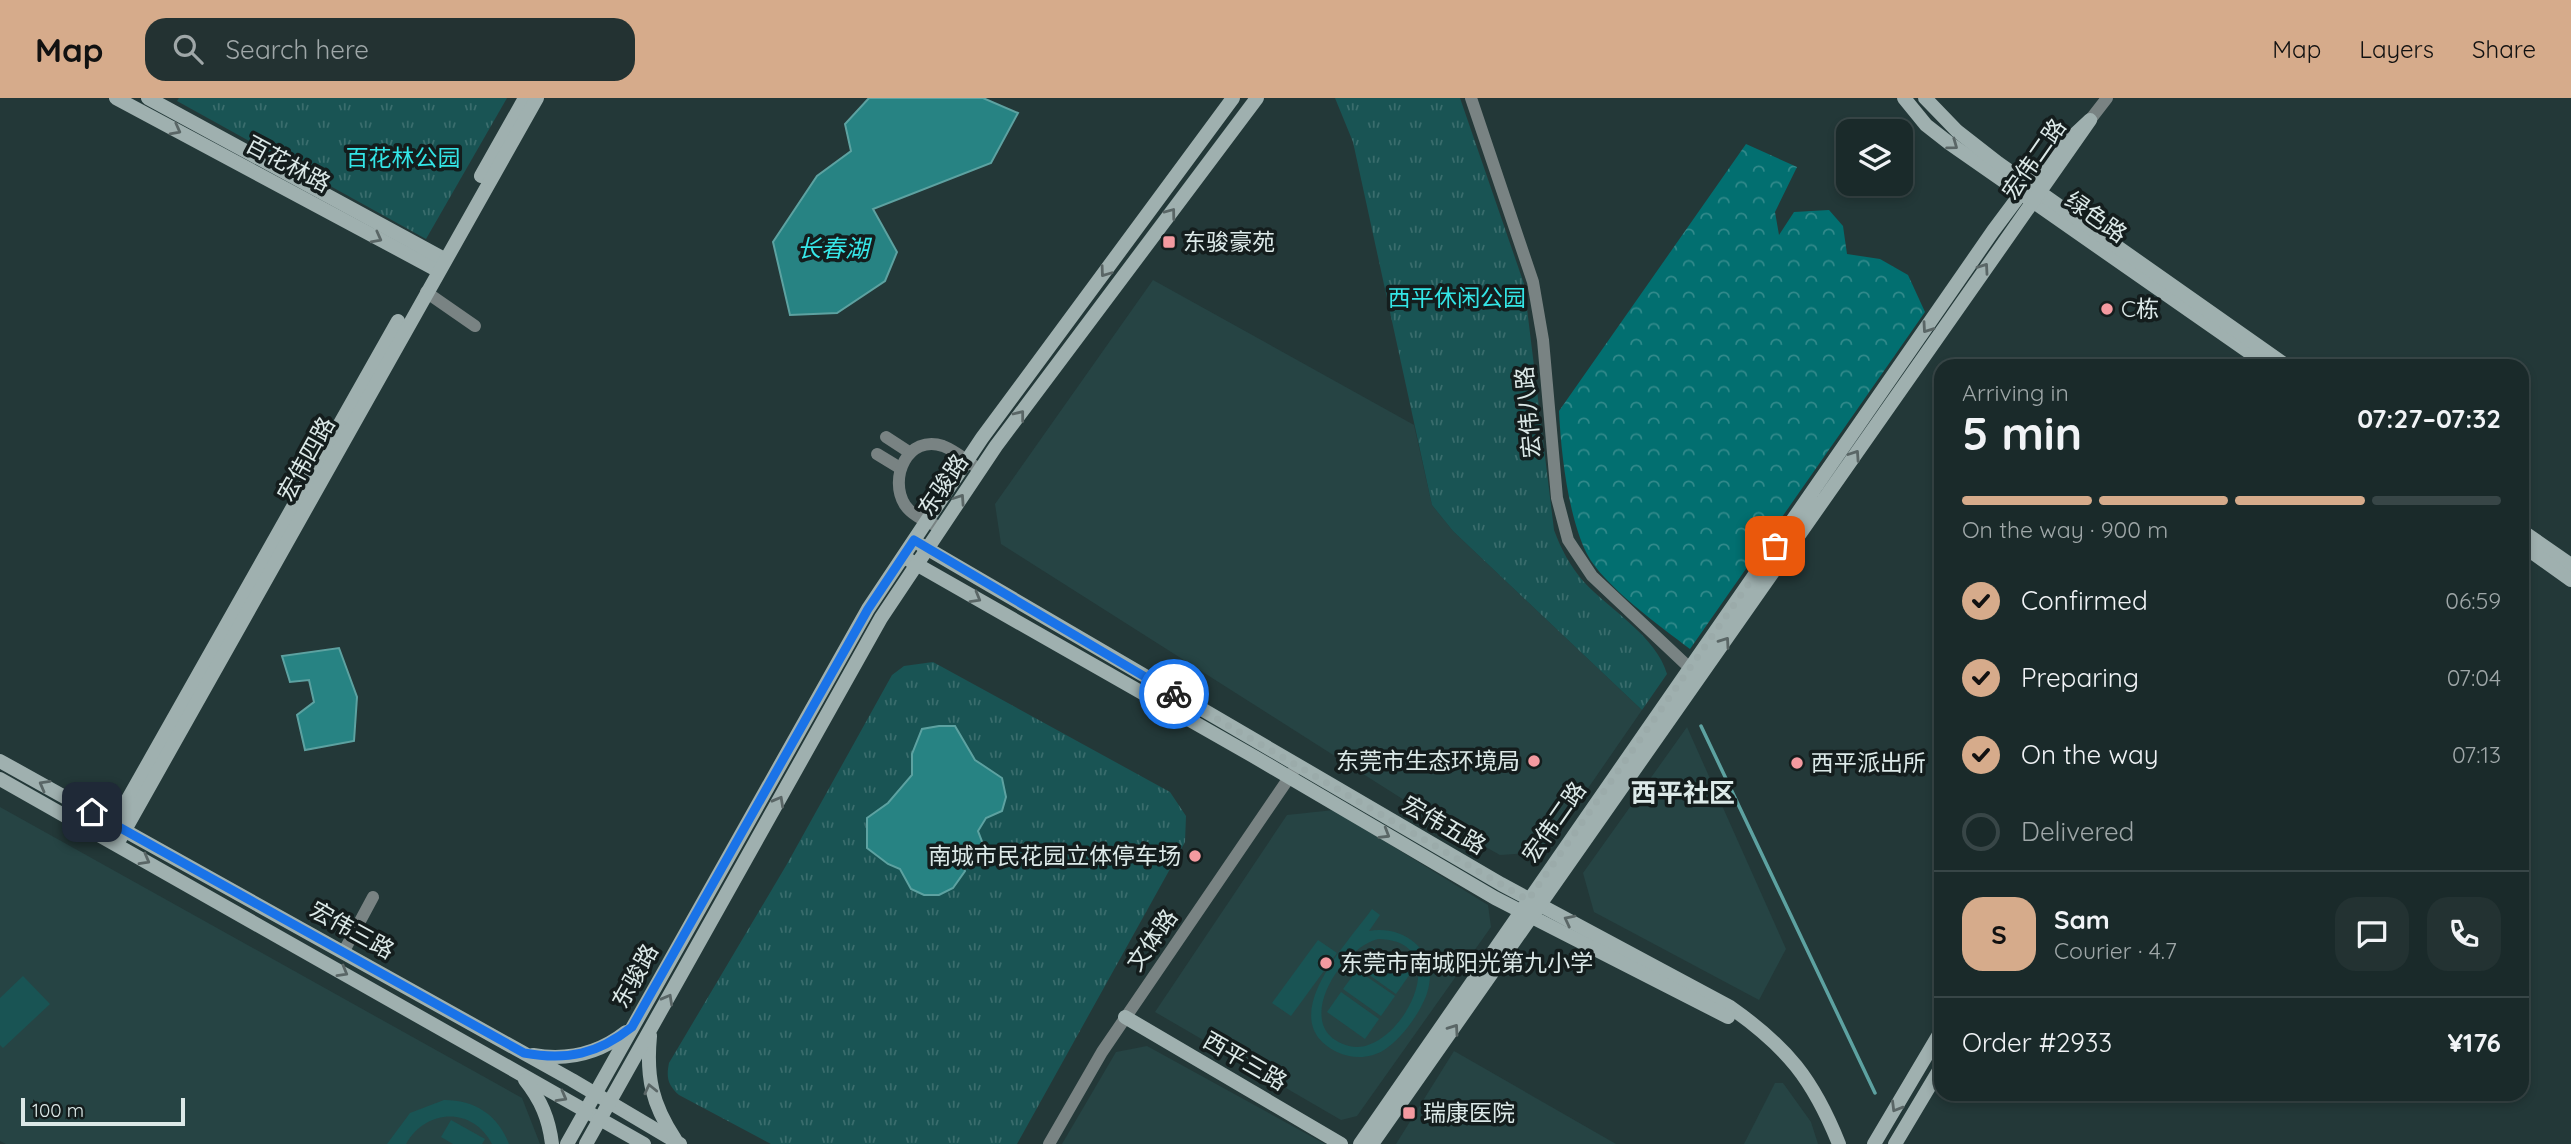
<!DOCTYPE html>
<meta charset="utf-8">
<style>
:root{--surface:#1a2a2a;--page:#233232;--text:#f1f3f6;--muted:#9fa7a8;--line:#384647;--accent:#d6ab8b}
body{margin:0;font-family:Quicksand,"Noto Sans SC",sans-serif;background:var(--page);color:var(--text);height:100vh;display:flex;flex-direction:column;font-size:26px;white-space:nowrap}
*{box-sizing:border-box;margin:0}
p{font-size:23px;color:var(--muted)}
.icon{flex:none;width:38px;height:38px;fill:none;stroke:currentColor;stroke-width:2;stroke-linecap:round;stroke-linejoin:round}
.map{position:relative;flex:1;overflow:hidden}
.details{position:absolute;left:1934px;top:261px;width:595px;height:742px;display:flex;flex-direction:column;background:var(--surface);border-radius:21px;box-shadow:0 4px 10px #0003,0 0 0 2px var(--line)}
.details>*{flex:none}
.buttons{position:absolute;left:1836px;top:21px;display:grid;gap:14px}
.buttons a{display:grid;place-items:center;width:77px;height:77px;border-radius:14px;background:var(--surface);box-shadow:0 4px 10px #0003,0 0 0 2px var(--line);font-size:35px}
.scale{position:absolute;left:21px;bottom:18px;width:164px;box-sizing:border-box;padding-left:7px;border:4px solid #dce9e8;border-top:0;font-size:19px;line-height:24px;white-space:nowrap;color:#dce9e8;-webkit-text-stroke:5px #141d1d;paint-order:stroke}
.pin{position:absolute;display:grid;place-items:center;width:60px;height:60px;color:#fff;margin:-30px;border-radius:14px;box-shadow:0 4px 10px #0006}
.courier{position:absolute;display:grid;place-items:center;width:70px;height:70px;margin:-35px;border:5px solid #1a73e8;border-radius:50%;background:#fff;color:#222;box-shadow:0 2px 9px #0007}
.headline em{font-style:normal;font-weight:700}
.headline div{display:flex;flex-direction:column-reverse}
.headline{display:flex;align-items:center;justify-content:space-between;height:119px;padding:0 28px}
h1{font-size:46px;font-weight:700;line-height:52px}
.bar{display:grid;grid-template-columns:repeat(4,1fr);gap:10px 7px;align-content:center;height:84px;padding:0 28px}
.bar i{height:9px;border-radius:5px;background:var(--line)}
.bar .current{background:var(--accent)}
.bar p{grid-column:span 4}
.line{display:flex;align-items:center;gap:18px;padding:0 28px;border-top:2px solid var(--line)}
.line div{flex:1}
.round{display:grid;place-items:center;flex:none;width:74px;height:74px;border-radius:21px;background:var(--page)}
ol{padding:0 28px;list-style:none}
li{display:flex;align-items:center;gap:21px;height:77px}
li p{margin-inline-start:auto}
li .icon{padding:7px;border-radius:50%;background:var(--accent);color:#111;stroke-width:4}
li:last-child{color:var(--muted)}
li i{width:38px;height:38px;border:4px solid var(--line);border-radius:50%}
header{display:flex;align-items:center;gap:42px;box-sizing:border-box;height:98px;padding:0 35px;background:var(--accent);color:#111}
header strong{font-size:33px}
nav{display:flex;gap:38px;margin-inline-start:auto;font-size:24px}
.search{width:490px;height:63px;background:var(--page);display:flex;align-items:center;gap:18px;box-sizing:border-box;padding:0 24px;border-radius:21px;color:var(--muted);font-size:26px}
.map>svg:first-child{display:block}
.built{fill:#264444}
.forest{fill:url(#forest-crowns)}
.park{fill:url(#park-tufts)}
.pitch{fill:#195454;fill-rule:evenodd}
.water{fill:#278383;stroke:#5da2a1;stroke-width:2}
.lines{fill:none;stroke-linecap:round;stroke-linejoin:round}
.stream{stroke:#5da2a1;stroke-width:3.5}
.street{stroke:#798383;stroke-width:12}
.secondary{stroke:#9fb0af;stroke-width:14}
.oneway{stroke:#5a6666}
.done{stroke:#9babaa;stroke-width:7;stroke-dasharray:0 12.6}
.route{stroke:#1a73e8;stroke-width:9}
.poi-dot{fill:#f49aa0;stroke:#141d1d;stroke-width:2.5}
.labels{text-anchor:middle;stroke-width:7;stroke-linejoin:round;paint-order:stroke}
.park-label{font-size:23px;fill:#33e5e6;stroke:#141d1d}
.street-label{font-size:23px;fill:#dce9e8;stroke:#141d1d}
.poi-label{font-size:23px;fill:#dce9e8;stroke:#141d1d;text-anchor:start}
.water-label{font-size:24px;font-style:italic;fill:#37e6e7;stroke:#141d1d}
.quarter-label{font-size:26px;font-weight:bold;fill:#dce9e8;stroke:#141d1d}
</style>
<header>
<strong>Map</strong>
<div class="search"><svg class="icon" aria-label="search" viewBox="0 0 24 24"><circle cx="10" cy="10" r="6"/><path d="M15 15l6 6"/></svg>Search here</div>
<nav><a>Map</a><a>Layers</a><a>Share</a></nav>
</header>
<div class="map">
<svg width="2571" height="1046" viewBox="0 0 2571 1046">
<defs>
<pattern id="forest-crowns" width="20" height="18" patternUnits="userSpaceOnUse" patternTransform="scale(1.75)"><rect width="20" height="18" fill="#026f70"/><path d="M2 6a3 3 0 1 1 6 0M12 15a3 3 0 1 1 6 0" fill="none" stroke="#328a8b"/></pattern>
<pattern id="park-tufts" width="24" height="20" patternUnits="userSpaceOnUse" patternTransform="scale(1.75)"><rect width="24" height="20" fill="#195454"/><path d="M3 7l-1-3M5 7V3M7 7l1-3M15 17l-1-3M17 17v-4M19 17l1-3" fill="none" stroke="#3a6d6d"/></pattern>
</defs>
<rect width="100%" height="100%" fill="#233838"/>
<g class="built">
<path d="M1153 182 1414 327 1432 407 1453 433 1642 612 1544 754 1500 757 1423 714 1001 446 995 406Z"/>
<path d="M1687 629 1786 851 1759 902 1594 814 1583 775Z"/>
<path d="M0 709 522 1000 540 1046H6L0 1043Z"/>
<path d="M1334 712 1488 807 1491 829 1357 1018 1341 1022 1155 914 1287 717Z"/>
<path d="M1147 948 1325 1046H1062L1116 954Z"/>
<path d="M1454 953 1616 1046H1396Z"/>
<path d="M1775 985H1783L1811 1024 1818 1046H1744Z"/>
</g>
<path class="forest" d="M1746 46 1797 69 1775 114 1779 137 1794 114 1829 112 1843 128 1847 156 1880 161 1908 177 1925 214 1690 551C1661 529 1603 487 1587 456 1568 418 1561 355 1559 313Z"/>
<g class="park">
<path d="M179 0H507L426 141 177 3Z"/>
<path d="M1335 0H1460L1524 186 1554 432C1561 451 1570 468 1584 484 1611 513 1656 538 1667 576L1642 612 1453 433 1432 407 1353 44Z"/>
<path d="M933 564 1170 694 1186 718 1185 744 1017 1046H771L679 997C668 987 666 980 669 965L787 766 892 577 904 568Z"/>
</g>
<g class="pitch">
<path d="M1372 811 1380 817 1369 833C1402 827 1436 851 1429 887 1426 908 1402 941 1384 952 1370 961 1352 961 1337 954 1272 922 1347 846 1372 811ZM1378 841C1461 842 1398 961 1349 948 1289 932 1340 850 1378 841Z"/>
<path d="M1318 842 1337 855 1291 918 1272 905Z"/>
<path d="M1372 849 1410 876 1396 896 1358 869Z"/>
<path d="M1357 872 1395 898 1381 918 1343 891Z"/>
<path d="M23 878 50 906 3 950 0 947V900Z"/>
<path d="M1341 894 1379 921 1365 941 1327 914Z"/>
<path d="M444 1002C475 1002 498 1017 509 1046H492C472 1008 426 1011 406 1046H387L410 1015Z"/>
<path d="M451 1022 485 1041 482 1046H453L441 1039Z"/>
</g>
<g class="water">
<path d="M869 0H983L1018 15 991 65 873 111 897 154 885 183 837 215 790 217 773 144 817 78 851 53 845 26Z"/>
<path d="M339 550 357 599 354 643 305 652 297 617 314 604 309 582 290 584 282 558Z"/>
<path d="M939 628H955L975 662 1002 680 1006 699 1002 713 986 720 978 733 986 754 963 767 965 773 953 790 939 797H924L911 791 900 771 888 766 867 750V720L888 705 912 677V656L922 631Z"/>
</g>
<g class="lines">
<path class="stream" d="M1701 628 1875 995"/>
<g class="street">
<path d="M1471 0 1533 184 1543 242 1557 400 1568 442 1592 478 1695 575"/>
<path d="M2090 22 2107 0"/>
<path d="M426 194 475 228"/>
<path d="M886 339 909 354"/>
<path d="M877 356 900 370"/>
<path d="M941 430C929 424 913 419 905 407 888 380 908 336 943 348 956 353 969 364 980 372"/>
<path d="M344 853 373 799"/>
<path d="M1049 1046 1102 954 1295 671"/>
</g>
<g class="secondary">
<path d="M116 0 437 172"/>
<path d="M148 0 444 161"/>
<path d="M1904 0 1926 27 1949 45 2269 268"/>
<path d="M1925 0 1957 33 1998 65 2287 268"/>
<path d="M481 78 525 0"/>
<path d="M2522 433 2571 467"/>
<path d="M921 447 1501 786 1730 909C1787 949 1813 981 1839 1046"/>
<path d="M2522 447 2571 482"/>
<path d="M909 462 1253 658 1495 800 1728 919"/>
<path d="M0 663 572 982 680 1046"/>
<path d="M0 681 644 1046"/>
<path d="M106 740 398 223"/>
<path d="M117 746 537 0"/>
<path d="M1125 919 1341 1046"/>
<path d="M650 938C646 979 652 1006 675 1041"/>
<path d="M533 957C568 963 598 956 626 934"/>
<path d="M525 982C541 1002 549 1021 552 1046"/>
<path d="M567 1046 868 511 982 340 1233 0"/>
<path d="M586 1046 881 520 996 348 1257 0"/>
<path d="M1360 1046 1993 133 2043 66 2090 22 1372 1046"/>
<path d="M1874 1046 1941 933"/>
<path d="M1895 1046 1941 969"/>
</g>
</g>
<defs><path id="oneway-chevron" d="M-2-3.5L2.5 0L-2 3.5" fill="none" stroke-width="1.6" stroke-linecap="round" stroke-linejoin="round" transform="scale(1.75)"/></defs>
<g class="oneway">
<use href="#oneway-chevron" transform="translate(176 32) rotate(28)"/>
<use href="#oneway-chevron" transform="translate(1953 47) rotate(36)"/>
<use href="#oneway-chevron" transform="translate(1171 115) rotate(-53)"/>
<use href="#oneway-chevron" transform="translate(377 140) rotate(28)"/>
<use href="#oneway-chevron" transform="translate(1984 170) rotate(-55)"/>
<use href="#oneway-chevron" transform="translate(1105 174) rotate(126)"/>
<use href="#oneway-chevron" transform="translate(1927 230) rotate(125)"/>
<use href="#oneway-chevron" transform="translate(1020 317) rotate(-52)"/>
<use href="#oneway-chevron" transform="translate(1855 357) rotate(-56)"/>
<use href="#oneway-chevron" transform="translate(960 401) rotate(-56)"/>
<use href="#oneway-chevron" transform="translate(976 500) rotate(30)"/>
<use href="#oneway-chevron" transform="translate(1725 544) rotate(-55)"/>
<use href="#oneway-chevron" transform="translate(44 687) rotate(-151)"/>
<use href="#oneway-chevron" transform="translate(779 703) rotate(-61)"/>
<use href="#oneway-chevron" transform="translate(1385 736) rotate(31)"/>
<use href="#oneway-chevron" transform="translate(145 762) rotate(29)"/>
<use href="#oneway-chevron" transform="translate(1569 822) rotate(-153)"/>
<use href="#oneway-chevron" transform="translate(343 874) rotate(30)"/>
<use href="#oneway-chevron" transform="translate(668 901) rotate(-61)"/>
<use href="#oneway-chevron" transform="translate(1454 931) rotate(-55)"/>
<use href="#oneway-chevron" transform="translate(650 991) rotate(-103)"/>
<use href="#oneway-chevron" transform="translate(562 999) rotate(29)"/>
<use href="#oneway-chevron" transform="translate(1896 1009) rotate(121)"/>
</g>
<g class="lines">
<path class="done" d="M1174 596 1528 802 1775 448"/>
<path class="route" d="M92 714 524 955C567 963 598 956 632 929L868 511 914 442 1174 596"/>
</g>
<g class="poi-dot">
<rect x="1162" y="137" width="14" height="14" rx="3.5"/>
<circle cx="2107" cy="211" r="7"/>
<circle cx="1534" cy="663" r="7"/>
<circle cx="1797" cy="665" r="7"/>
<circle cx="1195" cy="758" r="7"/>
<circle cx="1326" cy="865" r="7"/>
<rect x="1402" y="1008" width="14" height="14" rx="3.5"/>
</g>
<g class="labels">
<g class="park-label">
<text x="403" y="68">百花林公园</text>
<text x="1457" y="208">西平休闲公园</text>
</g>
<g class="street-label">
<text transform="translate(2034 61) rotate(-55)" y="8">宏伟二路</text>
<text transform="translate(288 66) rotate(28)" y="8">百花林路</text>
<text transform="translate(2096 119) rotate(35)" y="8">绿色路</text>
<text transform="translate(1528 314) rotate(-95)" y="8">宏伟八路</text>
<text transform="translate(306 361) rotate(-61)" y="8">宏伟四路</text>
<text transform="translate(943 387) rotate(-56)" y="8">东骏路</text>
<text transform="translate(1554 724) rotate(-55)" y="8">宏伟二路</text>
<text transform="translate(1444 727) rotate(30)" y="8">宏伟五路</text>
<text transform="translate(352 832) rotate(29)" y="8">宏伟三路</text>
<text transform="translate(1152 842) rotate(-55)" y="8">文体路</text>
<text transform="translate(635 878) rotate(-61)" y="8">东骏路</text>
<text transform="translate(1245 963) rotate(30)" y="8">西平三路</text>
</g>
<g class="poi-label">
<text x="1183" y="152">东骏豪苑</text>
<text x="2121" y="219">C栋</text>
<text x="1520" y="671" text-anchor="end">东莞市生态环境局</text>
<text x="1811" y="673">西平派出所</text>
<text x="1181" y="766" text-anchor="end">南城市民花园立体停车场</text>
<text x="1340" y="873">东莞市南城阳光第九小学</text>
<text x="1423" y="1023">瑞康医院</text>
</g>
<g class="water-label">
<text x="833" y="159">长春湖</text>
</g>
<g class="quarter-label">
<text x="1683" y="704">西平社区</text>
</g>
</g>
</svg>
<div class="buttons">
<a><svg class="icon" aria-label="layers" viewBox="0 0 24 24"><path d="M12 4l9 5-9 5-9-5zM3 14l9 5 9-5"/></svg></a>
</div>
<div class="scale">100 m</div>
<div class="pin" style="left:1775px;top:448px;background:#ea580c"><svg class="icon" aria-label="bag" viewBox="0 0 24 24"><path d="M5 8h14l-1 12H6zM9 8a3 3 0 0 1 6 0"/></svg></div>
<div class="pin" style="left:92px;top:714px;background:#1f2937"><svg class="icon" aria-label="home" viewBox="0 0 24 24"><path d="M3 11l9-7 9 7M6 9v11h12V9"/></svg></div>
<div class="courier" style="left:1174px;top:596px"><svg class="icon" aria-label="bike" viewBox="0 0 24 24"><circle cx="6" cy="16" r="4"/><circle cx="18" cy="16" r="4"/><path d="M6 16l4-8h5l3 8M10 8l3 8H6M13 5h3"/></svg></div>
<section class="details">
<div class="headline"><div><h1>5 min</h1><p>Arriving in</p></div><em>07:27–07:32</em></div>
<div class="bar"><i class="current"></i><i class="current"></i><i class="current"></i><i></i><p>On the way · 900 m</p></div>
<ol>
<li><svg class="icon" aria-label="check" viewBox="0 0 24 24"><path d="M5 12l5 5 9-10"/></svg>Confirmed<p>06:59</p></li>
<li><svg class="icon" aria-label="check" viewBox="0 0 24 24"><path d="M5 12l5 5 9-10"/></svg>Preparing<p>07:04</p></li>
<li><svg class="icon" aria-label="check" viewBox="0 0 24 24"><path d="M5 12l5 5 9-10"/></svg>On the way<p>07:13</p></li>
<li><i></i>Delivered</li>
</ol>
<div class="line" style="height:126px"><b class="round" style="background:var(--accent);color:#111">S</b><div><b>Sam</b><p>Courier · 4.7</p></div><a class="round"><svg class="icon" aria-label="chat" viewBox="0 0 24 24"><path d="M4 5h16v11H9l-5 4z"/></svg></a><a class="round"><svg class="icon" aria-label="phone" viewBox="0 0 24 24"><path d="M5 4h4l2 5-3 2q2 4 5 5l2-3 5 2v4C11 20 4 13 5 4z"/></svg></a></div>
<div class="line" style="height:91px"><div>Order #2933</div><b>¥176</b></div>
</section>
</div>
